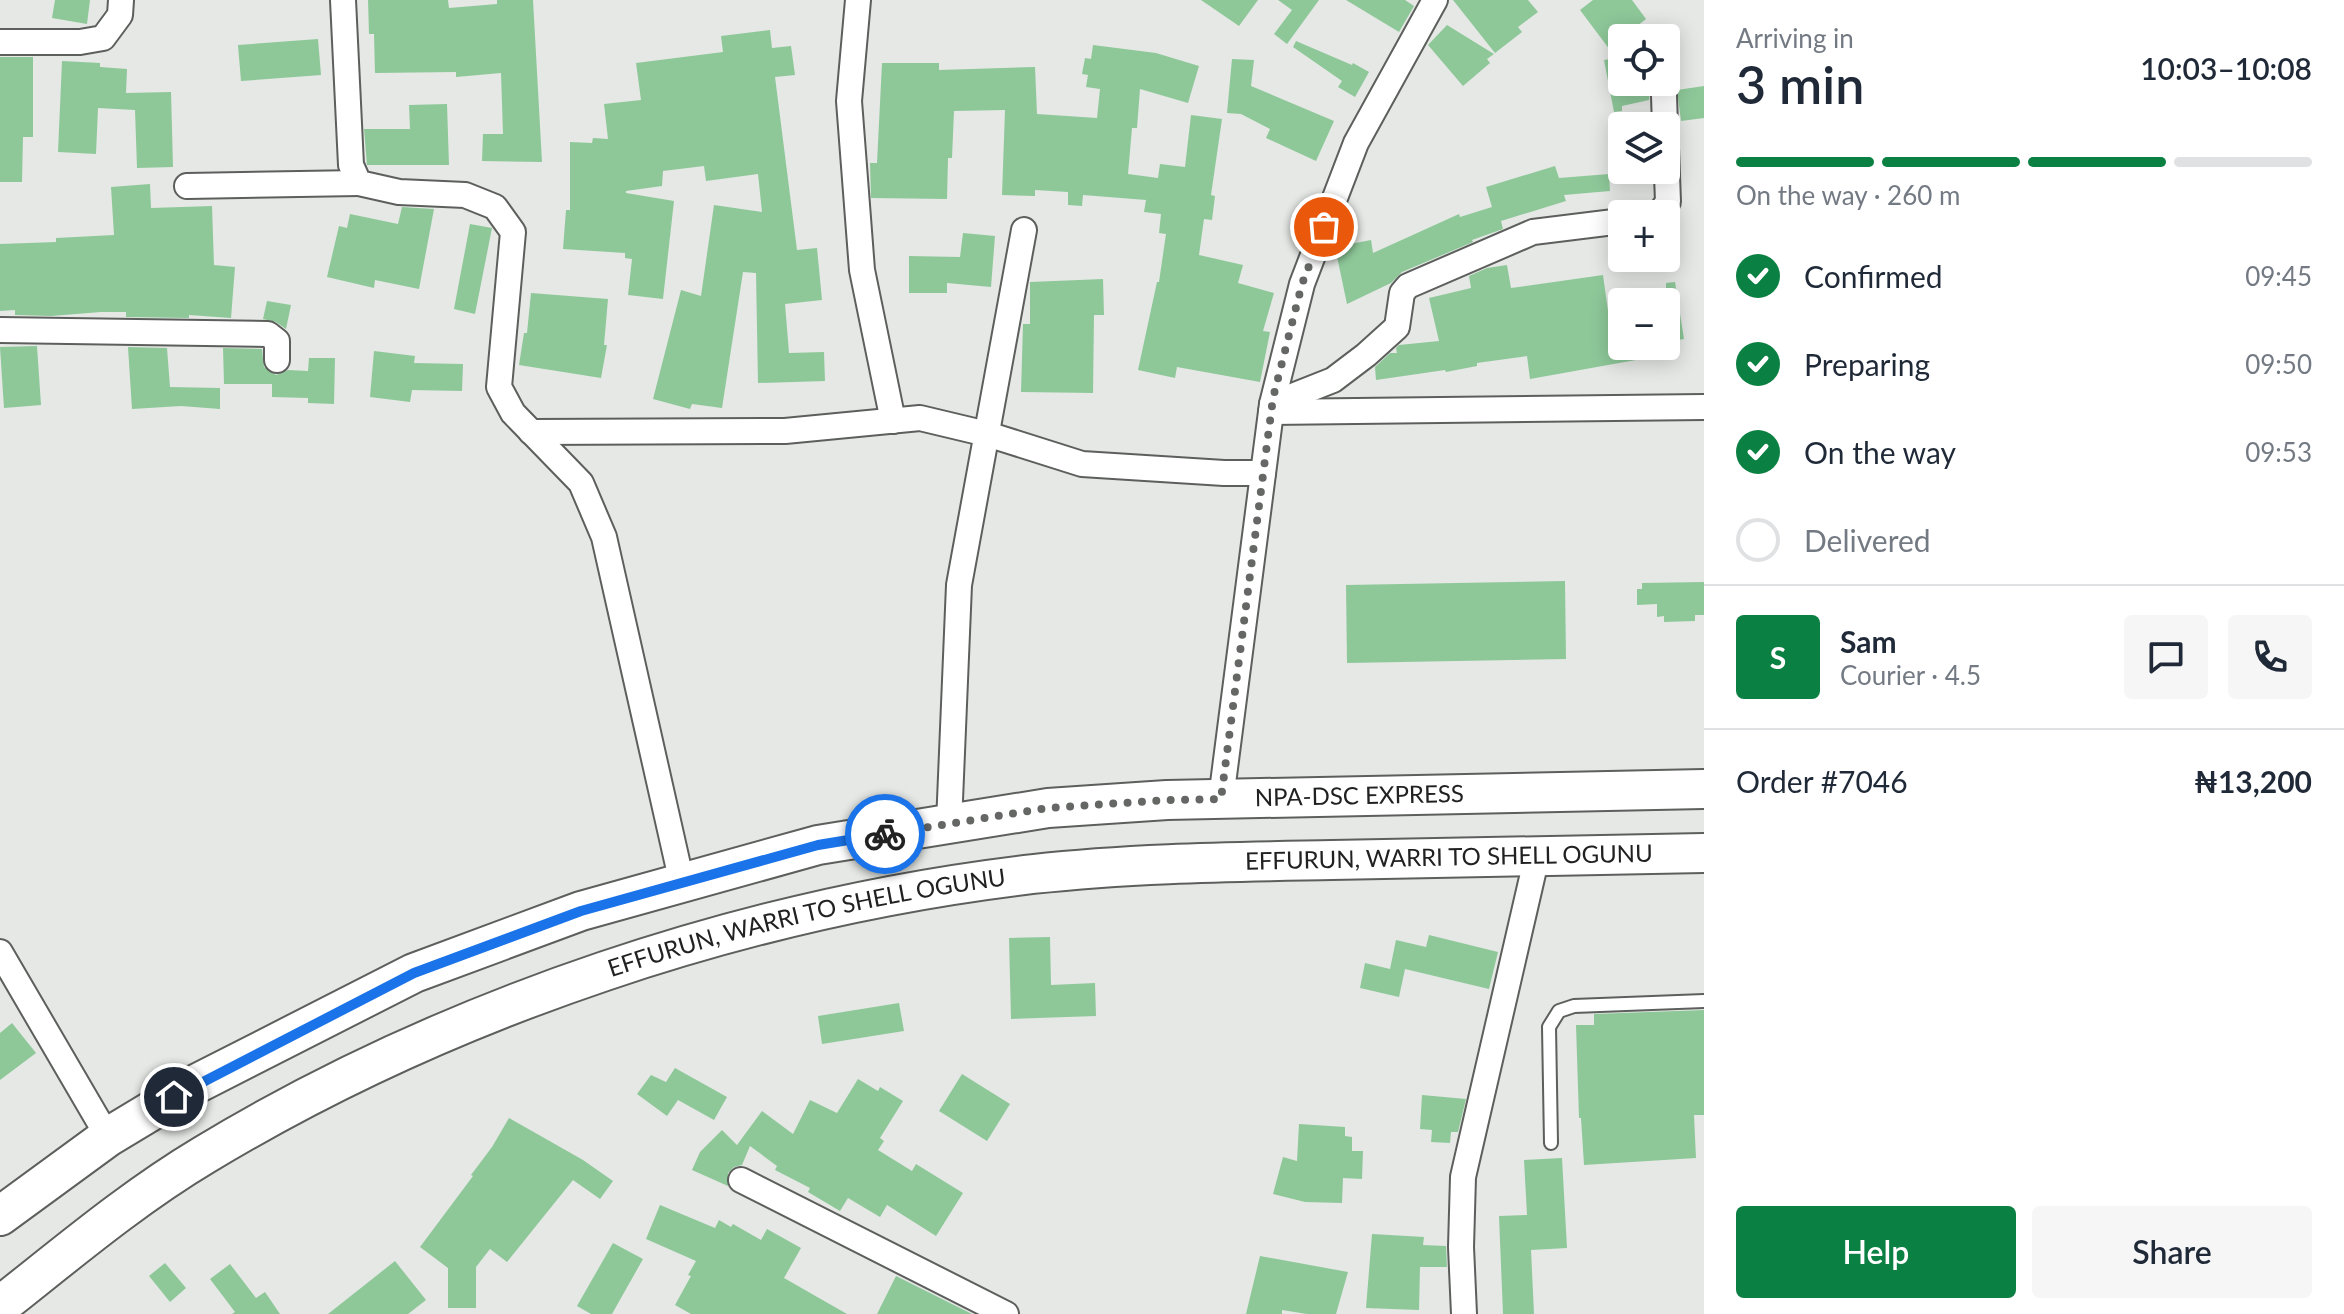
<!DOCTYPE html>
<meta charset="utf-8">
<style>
:root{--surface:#fff;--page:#f6f6f7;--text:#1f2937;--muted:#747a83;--line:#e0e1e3;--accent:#0b8043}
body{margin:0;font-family:Lato,sans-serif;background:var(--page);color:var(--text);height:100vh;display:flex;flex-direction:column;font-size:30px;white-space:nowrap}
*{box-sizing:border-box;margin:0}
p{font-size:26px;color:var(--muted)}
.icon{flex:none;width:44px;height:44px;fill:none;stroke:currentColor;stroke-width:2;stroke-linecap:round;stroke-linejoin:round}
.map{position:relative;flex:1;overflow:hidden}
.details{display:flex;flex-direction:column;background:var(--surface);width:640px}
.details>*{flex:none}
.fabs{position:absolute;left:1608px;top:24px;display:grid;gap:16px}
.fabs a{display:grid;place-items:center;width:72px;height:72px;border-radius:8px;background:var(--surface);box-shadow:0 4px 20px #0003;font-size:40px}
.pin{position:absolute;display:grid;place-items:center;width:68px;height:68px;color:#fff;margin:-34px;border:4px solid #fff;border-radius:50%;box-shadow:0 2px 8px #0007}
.courier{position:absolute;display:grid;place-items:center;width:80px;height:80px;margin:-40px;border:6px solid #1a73e8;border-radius:50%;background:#fff;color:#222;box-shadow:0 2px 10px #0007}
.head em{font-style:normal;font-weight:600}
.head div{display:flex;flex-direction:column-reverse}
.head{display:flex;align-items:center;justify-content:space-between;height:136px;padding:0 32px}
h1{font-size:52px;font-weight:600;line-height:60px}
.bar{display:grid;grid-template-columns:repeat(4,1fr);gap:12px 8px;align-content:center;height:96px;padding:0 32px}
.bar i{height:10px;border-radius:6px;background:var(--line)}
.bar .on{background:var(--accent)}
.bar p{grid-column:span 4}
.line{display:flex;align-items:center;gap:20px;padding:0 32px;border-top:2px solid var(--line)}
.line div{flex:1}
.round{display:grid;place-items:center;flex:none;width:84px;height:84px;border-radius:8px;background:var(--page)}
ol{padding:0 32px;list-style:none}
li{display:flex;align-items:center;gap:24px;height:88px}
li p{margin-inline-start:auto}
li .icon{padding:8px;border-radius:50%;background:var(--accent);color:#fff;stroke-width:4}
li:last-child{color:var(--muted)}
li i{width:44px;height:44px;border:4px solid var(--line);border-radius:50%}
.primary-button{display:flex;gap:16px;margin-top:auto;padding:16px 32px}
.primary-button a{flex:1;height:92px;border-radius:8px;background:var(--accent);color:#fff;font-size:32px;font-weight:600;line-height:92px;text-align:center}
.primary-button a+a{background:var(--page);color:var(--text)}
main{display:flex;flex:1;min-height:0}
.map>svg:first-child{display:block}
.building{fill:#8ec899}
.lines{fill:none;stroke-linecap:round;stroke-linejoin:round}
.lane-casing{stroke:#5c5f5c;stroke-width:16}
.street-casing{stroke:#5c5f5c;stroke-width:28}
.primary-casing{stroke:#5c5f5c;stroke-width:42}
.lane{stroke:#fff;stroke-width:12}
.street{stroke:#fff;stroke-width:24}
.primary{stroke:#fff;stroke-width:38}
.done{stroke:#656765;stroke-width:8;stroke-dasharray:0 14.4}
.route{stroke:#1a73e8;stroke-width:10}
.labels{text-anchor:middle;stroke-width:8;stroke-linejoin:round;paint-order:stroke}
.street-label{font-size:24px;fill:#202120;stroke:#f2f5f3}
</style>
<main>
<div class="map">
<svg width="1704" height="1314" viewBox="0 0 1704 1314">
<rect width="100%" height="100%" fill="#e5e8e5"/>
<g class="building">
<path d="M55 0H90L87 24 52 18Z"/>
<path d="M368 0H448L449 8 497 4V0H533L542 162 482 161 483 134H503L501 73 456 77V72L375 73 374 34H369Z"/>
<path d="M1201 0H1258L1239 26Z"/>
<path d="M1278 0H1319L1287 44 1274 34 1292 10Z"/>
<path d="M1346 0H1405L1414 6 1399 32Z"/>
<path d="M1453 0H1528L1538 12 1518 27 1522 32 1495 53Z"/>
<path d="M1593 0H1632L1646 19 1622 38V82H1642L1643 86 1654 85 1650 90 1649 100 1622 106V111L1614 112 1604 60 1616 58 1580 10Z"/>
<path d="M1447 25 1494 54 1487 59 1490 63 1463 86 1428 45Z"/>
<path d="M770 30 772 48 791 46 795 75 775 77 797 250 817 248 822 300 785 304 789 353 824 352 825 381 758 383 756 273 743 272 722 408 692 404 690 409 653 399 681 290 701 296 714 205 762 212 758 174 706 181 704 166 663 171 662 186 626 191V193L674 201 663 299 628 295 632 259 625 258V253L563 249 566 210H570V142L592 143 593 138 608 139 604 104 641 100 636 63 723 52 721 36Z"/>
<path d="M318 39 321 75 241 81 238 45Z"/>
<path d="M1296 41 1352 65 1353 63 1369 72 1355 97 1338 87 1342 81 1293 47Z"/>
<path d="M1093 45 1156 53 1199 66 1188 103 1140 89 1137 128H1132L1128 174 1158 178 1160 164 1185 167 1191 115 1222 119 1211 195 1215 196 1212 220 1204 219 1199 255 1243 265 1238 283 1274 293 1263 331 1270 332 1260 382 1177 367 1175 378 1138 370 1157 282H1159L1166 234 1159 233 1161 214 1144 212 1146 200 1083 195 1082 206 1068 205V192L1035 190V196L1002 195 1005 110 954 111 952 158H948L947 199 871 198 870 163H877L882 63H939V70L1035 67 1037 114 1097 118 1100 89 1086 87 1088 75 1082 74 1085 58 1091 59Z"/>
<path d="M0 57H33V137H23L22 182H0Z"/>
<path d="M1232 59 1254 60 1251 86 1334 121 1316 161 1266 138 1270 129 1241 114 1227 113Z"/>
<path d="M62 61 100 63V67L127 69 126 93 171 92 173 167 137 168 135 110 98 108 96 154 58 152Z"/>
<path d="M1704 86V118L1681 121 1677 90Z"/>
<path d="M447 104 449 165H367L364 129H410L409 105Z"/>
<path d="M1555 166 1559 178 1609 174 1610 191 1564 195 1566 201 1501 221 1503 229 1472 240 1473 242 1402 272 1391 283 1347 304 1335 247 1371 240 1373 253 1459 214 1460 217 1492 207 1486 187Z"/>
<path d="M150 184 151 208 212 206 214 265 235 267 231 318 189 315V318L126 317V312H101L51 316 15 315V310L0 311V244L56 242V238L114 235 111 187Z"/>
<path d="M402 207 434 209 419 289 375 280 374 288 327 277 339 226 347 228 350 214 398 224Z"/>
<path d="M470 224 492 228 475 314 454 309Z"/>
<path d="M963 233 995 236 991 287 947 283V293H909V256L960 257Z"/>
<path d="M1507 265 1511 288 1603 275 1609 318 1622 316V346H1634L1636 360 1530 379 1527 356 1477 363V366L1446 372 1445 370 1376 380 1375 367 1390 353H1397L1396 348 1399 345 1439 341 1429 298 1471 288 1469 276 1487 268Z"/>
<path d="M1103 279 1104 315H1094L1093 393 1021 392 1023 324H1030V282Z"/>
<path d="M1675 282 1684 339 1666 342V283Z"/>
<path d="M531 293 608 299 604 345H607L601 378 519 365 524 333H527Z"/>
<path d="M267 301 291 305 286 329 276 322 263 319Z"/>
<path d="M37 346 41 405 4 408 0 347Z"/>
<path d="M128 347 167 348 170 387 220 388V409L181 406 132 409Z"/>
<path d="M223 348 262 349 264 367 276 375 288 370 308 371 309 358H335L334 404 308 403V398L272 397V384H224Z"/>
<path d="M374 351 415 356 414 363 463 364 462 391 412 390 410 402 370 397Z"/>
<path d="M1565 581 1566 659 1347 663 1346 585Z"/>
<path d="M1704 582V615H1695V621L1664 622V616L1657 617V604L1637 605V589H1642V583Z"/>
<path d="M1429 935 1498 952 1489 989 1405 969 1399 997 1360 988 1365 963 1390 969 1396 940 1426 947Z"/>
<path d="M1050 937 1051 985 1095 983 1096 1016 1011 1019 1009 938Z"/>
<path d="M899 1003 904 1031 822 1044 818 1016Z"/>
<path d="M1704 1010V1115H1694L1696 1158 1584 1165 1581 1118H1579L1576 1025H1594V1014Z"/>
<path d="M12 1023 36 1053 0 1080V1033Z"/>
<path d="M675 1068 727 1097 714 1120 678 1100 667 1116 637 1094 651 1075 666 1082Z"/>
<path d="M962 1074 1010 1104 987 1141 939 1111Z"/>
<path d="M858 1079 878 1091 880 1087 903 1101 880 1138 884 1141 878 1150 912 1171 916 1164 963 1193 936 1236 887 1205 880 1217 848 1198 840 1211 808 1192 810 1188 775 1170 777 1166 750 1146 742 1165 734 1167 728 1173V1186L692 1170 700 1152 722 1130 737 1145 762 1111 793 1134 810 1100 837 1113Z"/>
<path d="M1422 1095 1466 1099 1458 1132H1451L1450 1143 1431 1142 1432 1130 1420 1129Z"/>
<path d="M509 1118 583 1160 613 1181 600 1199 573 1180 507 1262 490 1249 476 1267V1308H448V1268L420 1247 473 1176 471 1175 492 1147Z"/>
<path d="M1299 1124 1345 1127V1136L1352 1137V1151H1363L1362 1179 1343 1178 1342 1203 1305 1202 1273 1194 1283 1157 1297 1161Z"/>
<path d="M1562 1158 1567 1248 1531 1250 1534 1314H1503L1499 1216 1527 1215 1524 1160Z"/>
<path d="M660 1205 715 1228 719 1220 731 1227 733 1224 761 1240 767 1229 801 1248 784 1278 847 1314H691L675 1305 691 1276 688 1275 696 1261 646 1239Z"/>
<path d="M1372 1234 1424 1237 1423 1245 1446 1246 1447 1267H1420L1419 1310 1366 1308Z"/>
<path d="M613 1243 643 1259 612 1314H591L577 1306Z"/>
<path d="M1260 1256 1348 1272 1336 1314H1307L1282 1310V1314H1246Z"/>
<path d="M395 1261 426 1300 408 1314H328Z"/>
<path d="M165 1263 186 1288 170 1302 149 1276Z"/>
<path d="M230 1264 256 1298 265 1292 280 1314H232L235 1312 210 1279Z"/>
<path d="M896 1276 972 1314H877Z"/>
</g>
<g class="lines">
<g class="lane-casing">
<path id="lane" d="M1551 1143 1549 1027 1559 1011 1574 1006 1704 1001"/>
</g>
<g class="street-casing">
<g id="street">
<path d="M343 0 351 165 359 183 399 192 465 195 495 207 513 232 499 387 513 413 581 483 604 537 682 883"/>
<path d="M858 0 849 101 862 270 893 421"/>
<path d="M0 42H80L103 38 120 15 121 0"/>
<path d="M1664 96 1665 126"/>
<path d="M187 186 359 183"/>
<path d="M1659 214 1668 202 1666 148"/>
<path d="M0 330 268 334 277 341V360"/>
<path d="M1272 404 1333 380 1366 355 1397 327 1402 293 1408 286 1533 232 1622 221"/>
<path d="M1271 412 1704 407"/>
<path d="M531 432 785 431 920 418 987 434 1082 464 1224 473H1263"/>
<path d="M1221 799 1272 404 1302 284 1356 143 1435 0"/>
<path d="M949 824 959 585 1024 230"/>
<path d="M0 952 108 1137"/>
<path d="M741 1180 1006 1314"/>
<path d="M1464 1314 1461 1247 1463 1177 1537 856"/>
</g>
</g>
<g class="primary-casing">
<g id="primary">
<path id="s1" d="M0 1216 108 1137 196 1084 414 973 581 911 818 845 1048 808 1167 800 1704 789"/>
<path id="s2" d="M0 1306C66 1254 132 1198 204 1155 449 1007 749 907 1033 874 1132 863 1232 862 1332 860 1456 857 1580 855 1704 853"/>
</g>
</g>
<use href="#lane" class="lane"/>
<use href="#street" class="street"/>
<use href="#primary" class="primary"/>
</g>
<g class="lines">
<path class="done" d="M885 834 1048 808 1167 800 1221 799 1273 398 1302 284 1324 227"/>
<path class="route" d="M174 1097 414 973 581 911 818 845 885 834"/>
</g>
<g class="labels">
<g class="street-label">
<text dy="8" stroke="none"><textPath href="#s1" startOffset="1450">NPA-DSC EXPRESS</textPath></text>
<text dy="8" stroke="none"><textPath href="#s2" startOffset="1552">EFFURUN, WARRI TO SHELL OGUNU</textPath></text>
<text dy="8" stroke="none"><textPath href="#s2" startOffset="904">EFFURUN, WARRI TO SHELL OGUNU</textPath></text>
</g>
</g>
</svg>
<div class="fabs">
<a><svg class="icon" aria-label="locate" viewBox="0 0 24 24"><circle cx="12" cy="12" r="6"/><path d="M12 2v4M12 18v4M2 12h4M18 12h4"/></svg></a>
<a><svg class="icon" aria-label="layers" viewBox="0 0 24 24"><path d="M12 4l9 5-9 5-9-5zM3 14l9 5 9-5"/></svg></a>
<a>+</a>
<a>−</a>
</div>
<div class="pin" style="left:1324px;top:227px;background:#ea580c"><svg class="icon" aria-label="bag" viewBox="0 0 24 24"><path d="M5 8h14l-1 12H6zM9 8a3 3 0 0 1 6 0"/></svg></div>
<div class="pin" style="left:174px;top:1097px;background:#1f2937"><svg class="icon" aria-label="home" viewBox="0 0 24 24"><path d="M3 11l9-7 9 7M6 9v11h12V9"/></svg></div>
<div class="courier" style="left:885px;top:834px"><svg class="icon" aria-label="bike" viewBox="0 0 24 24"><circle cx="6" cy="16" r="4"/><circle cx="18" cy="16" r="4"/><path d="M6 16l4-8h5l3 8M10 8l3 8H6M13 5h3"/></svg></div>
</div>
<section class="details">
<div class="head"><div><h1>3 min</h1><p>Arriving in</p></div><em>10:03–10:08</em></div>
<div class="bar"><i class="on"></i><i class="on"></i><i class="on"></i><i></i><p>On the way · 260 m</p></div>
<ol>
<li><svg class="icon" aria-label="check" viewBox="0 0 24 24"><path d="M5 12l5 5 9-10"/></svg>Confirmed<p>09:45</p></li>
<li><svg class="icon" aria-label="check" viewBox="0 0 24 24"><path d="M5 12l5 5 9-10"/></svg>Preparing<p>09:50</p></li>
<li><svg class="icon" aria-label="check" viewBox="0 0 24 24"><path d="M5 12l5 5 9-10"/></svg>On the way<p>09:53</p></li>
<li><i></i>Delivered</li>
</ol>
<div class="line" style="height:144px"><b class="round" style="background:var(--accent);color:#fff">S</b><div><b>Sam</b><p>Courier · 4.5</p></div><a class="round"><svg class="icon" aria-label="chat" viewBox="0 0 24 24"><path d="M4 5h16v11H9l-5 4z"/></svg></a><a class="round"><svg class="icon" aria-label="phone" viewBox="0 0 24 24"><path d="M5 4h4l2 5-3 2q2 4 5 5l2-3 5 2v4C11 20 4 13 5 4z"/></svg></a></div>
<div class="line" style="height:104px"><div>Order #7046</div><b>₦13,200</b></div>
<div class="primary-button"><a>Help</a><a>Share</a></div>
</section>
</main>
